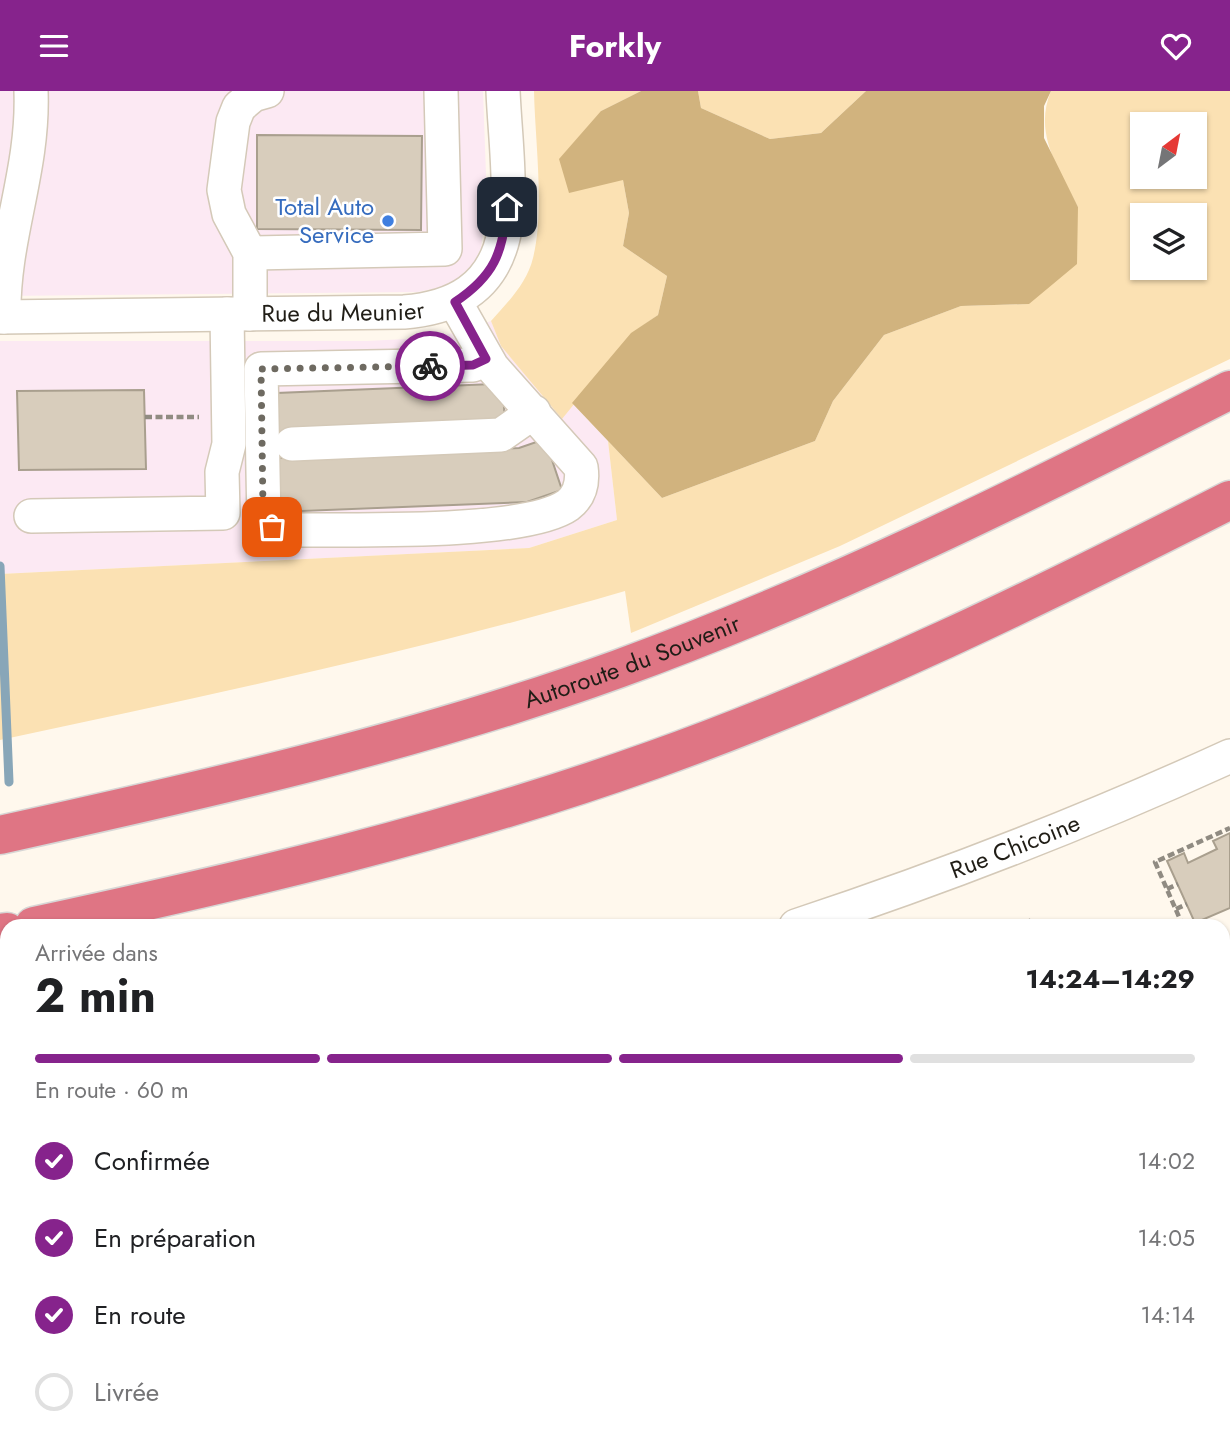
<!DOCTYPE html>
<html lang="fr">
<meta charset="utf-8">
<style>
:root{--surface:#fff;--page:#f6f6f6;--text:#202124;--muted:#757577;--line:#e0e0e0;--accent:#86238c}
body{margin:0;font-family:Jost,sans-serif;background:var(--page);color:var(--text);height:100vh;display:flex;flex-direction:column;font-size:26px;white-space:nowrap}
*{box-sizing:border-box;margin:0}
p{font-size:23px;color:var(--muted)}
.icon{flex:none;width:38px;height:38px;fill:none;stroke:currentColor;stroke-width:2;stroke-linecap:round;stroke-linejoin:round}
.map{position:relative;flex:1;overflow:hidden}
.drawer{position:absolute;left:0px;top:828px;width:1230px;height:527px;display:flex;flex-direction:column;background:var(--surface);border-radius:21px 21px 0 0;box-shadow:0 2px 5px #0004}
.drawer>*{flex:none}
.needle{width:46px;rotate:32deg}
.fabs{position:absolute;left:1130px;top:21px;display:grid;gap:14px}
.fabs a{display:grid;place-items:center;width:77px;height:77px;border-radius:0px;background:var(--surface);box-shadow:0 2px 5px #0004;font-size:35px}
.pin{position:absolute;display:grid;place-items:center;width:60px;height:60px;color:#fff;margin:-30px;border-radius:14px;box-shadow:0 4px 10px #0006}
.courier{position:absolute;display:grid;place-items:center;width:70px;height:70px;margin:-35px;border:5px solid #86238c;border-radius:50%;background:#fff;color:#222;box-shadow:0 2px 9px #0007}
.headline em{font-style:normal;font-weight:700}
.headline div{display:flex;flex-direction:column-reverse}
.headline{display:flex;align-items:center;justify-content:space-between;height:119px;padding:0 35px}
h1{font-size:46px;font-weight:700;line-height:52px}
.bar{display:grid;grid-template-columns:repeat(4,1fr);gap:10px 7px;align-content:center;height:84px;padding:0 35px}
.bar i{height:9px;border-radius:5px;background:var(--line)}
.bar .active{background:var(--accent)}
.bar p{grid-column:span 4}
ol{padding:0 35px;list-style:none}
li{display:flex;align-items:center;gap:21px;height:77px}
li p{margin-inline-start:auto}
li .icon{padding:7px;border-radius:50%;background:var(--accent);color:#fff;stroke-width:4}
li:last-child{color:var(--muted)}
li i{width:38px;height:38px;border:4px solid var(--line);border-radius:50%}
header{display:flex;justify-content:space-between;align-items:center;height:91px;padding:0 35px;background:var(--accent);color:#fff;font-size:32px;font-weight:700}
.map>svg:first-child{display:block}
.industrial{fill:#fce9f3}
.green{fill:#fbe1b3;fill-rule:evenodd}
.forest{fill:#d1b37e}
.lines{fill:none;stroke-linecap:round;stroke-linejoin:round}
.stream{stroke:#88a6b8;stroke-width:9}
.building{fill:#d8cdbc;stroke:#a99f8e;stroke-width:2}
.minor-casing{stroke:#d4c9b8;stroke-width:36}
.highway-casing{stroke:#d7d6d5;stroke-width:41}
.path{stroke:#908b82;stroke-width:4.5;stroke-dasharray:7 3.5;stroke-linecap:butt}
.minor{stroke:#fff;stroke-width:33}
.highway{stroke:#df7584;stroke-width:38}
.done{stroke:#6e6a61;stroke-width:7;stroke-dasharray:0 12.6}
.route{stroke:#86238c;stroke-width:9}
.shop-dot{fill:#3f7fe0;stroke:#fff;stroke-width:2.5}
.labels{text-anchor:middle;stroke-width:5;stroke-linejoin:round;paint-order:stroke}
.shop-label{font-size:24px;fill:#366cbe;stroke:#fff;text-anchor:end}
.street-label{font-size:24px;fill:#201d16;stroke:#fff}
</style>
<header><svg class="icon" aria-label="menu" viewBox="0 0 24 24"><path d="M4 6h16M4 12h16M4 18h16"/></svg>Forkly<svg class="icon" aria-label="heart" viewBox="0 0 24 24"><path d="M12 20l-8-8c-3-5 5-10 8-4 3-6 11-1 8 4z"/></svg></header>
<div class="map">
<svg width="1230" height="1353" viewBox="0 0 1230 1353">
<rect width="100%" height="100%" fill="#fff8ed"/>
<g class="industrial">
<path d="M0 0H483L487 112 481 157 473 173 458 187 441 196 418 201 0 205Z"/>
<path d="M491 230 501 255 562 328 572 312 608 350 617 429 529 457 0 483V250H367L425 247 459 241Z"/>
</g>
<g class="green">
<path d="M534 0H641L601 20 623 89 629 122 623 155 667 185 658 224 631 243 562 328 501 255 491 230C508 211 527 192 533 167 545 120 535 50 534 0Z"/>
<path d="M698 0H866L821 42 770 48 701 17Z"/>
<path d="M1051 0H1230V268L840 455 631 542 625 500C419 560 210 604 0 649V483L529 457 617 429 608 350 662 407 815 350 833 310 884 244 961 215 1029 213 1078 116C1059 78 1033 43 1051 0ZM1143 33H1195V86H1143ZM1143 124H1195V177H1143Z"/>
<path d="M0 1261H7V1348H236V1353H0Z"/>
</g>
<path class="forest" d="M641 0H698L701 17 770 48 821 42 866 0H1051L1044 15V47L1078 116 1077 173 1029 213 961 215 884 244 833 310 815 350 662 407 572 312 631 242 658 224 667 185 623 155 629 122 623 89 569 102 559 68 601 20Z"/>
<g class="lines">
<g class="stream">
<path d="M0 475 9 691"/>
<path d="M51 1348 52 1353"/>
</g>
</g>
<g class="building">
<path d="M257 44 422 45 421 139 257 138Z"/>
<path d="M493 293 503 299 505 334 292 367 519 357 545 348 562 399 527 411 277 421 275 367H286L285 343H279L277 302Z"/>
<path d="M144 299 146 378 19 379 17 300Z"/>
<path d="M1230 742V817L1195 832 1167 770 1184 762 1188 772 1217 758 1213 750Z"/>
<path d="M7 1117V1171L0 1173V1119Z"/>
<rect x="245" y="1348" width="48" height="5"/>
<rect x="306" y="1348" width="55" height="3"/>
<path d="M1147 1348H1192L1193 1353H1147Z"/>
</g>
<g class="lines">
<g class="minor-casing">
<g id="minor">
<path d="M250 162 445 158 441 0"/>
<path d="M455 211 492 276 581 376C583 390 581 404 568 414 524 445 340 438 280 439L264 431 261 278 473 274 486 268"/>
<path d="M250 223V162L229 123 224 99 233 31 239 16 253 4 267 0"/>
<path id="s1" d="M0 226 404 221C535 211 507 95 503 0"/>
<path d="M4 226C2 148 34 81 31 0"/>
<path d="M292 353 501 344 534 321"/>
<path d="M31 425 223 422 222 381 229 353 227 223"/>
<path id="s2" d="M796 835C944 786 1088 730 1230 665"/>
<path d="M0 1026 7 1024"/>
<path d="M1223 1049 1230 1048"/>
<path d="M929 1348V1353"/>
</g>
</g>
<g class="highway-casing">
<g id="highway">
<path id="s3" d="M0 744C208 698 417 651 618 578 829 501 1030 401 1230 299"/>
<path d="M34 835C243 790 452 741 653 669 852 598 1041 505 1230 409"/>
<path d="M0 842 7 841"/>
</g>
</g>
<g class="path">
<path d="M145 326H199"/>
<path d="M1167 798 1178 793"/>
<path d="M1176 818 1187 813"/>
<path d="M1014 835 1033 829"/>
<path d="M1183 835 1155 771 1230 737"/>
<path d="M1223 974 1229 973"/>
<path d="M86 1348H135L150 1353"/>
</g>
<use href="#minor" class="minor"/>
<use href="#highway" class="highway"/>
</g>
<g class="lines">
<path class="done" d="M272 436 264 431 263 418 261 278 430 275"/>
<path class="route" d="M430 275 473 274 486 268 455 211C494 185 503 162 507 116"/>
</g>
<circle class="shop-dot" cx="388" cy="130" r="7"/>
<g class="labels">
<g class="shop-label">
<text x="374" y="124">Total Auto<tspan x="374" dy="28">Service</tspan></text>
</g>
<g class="street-label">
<text dy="8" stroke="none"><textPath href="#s1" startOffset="343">Rue du Meunier</textPath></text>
<text dy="8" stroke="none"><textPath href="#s3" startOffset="656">Autoroute du Souvenir</textPath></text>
<text dy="8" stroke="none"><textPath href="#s2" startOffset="233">Rue Chicoine</textPath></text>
</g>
</g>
</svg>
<div class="fabs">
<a><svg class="needle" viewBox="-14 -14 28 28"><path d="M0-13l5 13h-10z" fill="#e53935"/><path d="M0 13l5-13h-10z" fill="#757577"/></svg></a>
<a><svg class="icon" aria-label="layers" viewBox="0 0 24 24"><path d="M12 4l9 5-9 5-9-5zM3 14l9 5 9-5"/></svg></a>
</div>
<div class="pin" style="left:272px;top:436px;background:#ea580c"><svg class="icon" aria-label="bag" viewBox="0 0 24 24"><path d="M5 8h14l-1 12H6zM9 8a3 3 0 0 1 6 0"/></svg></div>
<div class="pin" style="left:507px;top:116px;background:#1f2937"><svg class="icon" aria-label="home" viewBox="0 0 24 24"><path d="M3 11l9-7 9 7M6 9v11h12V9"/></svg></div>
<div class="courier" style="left:430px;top:275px"><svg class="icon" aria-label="bike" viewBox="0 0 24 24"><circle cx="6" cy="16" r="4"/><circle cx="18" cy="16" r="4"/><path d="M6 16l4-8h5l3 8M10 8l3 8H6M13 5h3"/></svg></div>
<section class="drawer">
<div class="headline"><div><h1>2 min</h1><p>Arrivée dans</p></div><em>14:24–14:29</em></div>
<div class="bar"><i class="active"></i><i class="active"></i><i class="active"></i><i></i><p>En route · 60 m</p></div>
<ol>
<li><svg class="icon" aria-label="check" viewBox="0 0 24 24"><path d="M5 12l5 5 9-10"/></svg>Confirmée<p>14:02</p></li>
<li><svg class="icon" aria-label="check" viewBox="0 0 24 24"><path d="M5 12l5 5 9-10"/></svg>En préparation<p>14:05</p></li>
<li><svg class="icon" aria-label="check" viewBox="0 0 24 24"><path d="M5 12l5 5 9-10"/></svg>En route<p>14:14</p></li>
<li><i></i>Livrée</li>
</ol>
</section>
</div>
